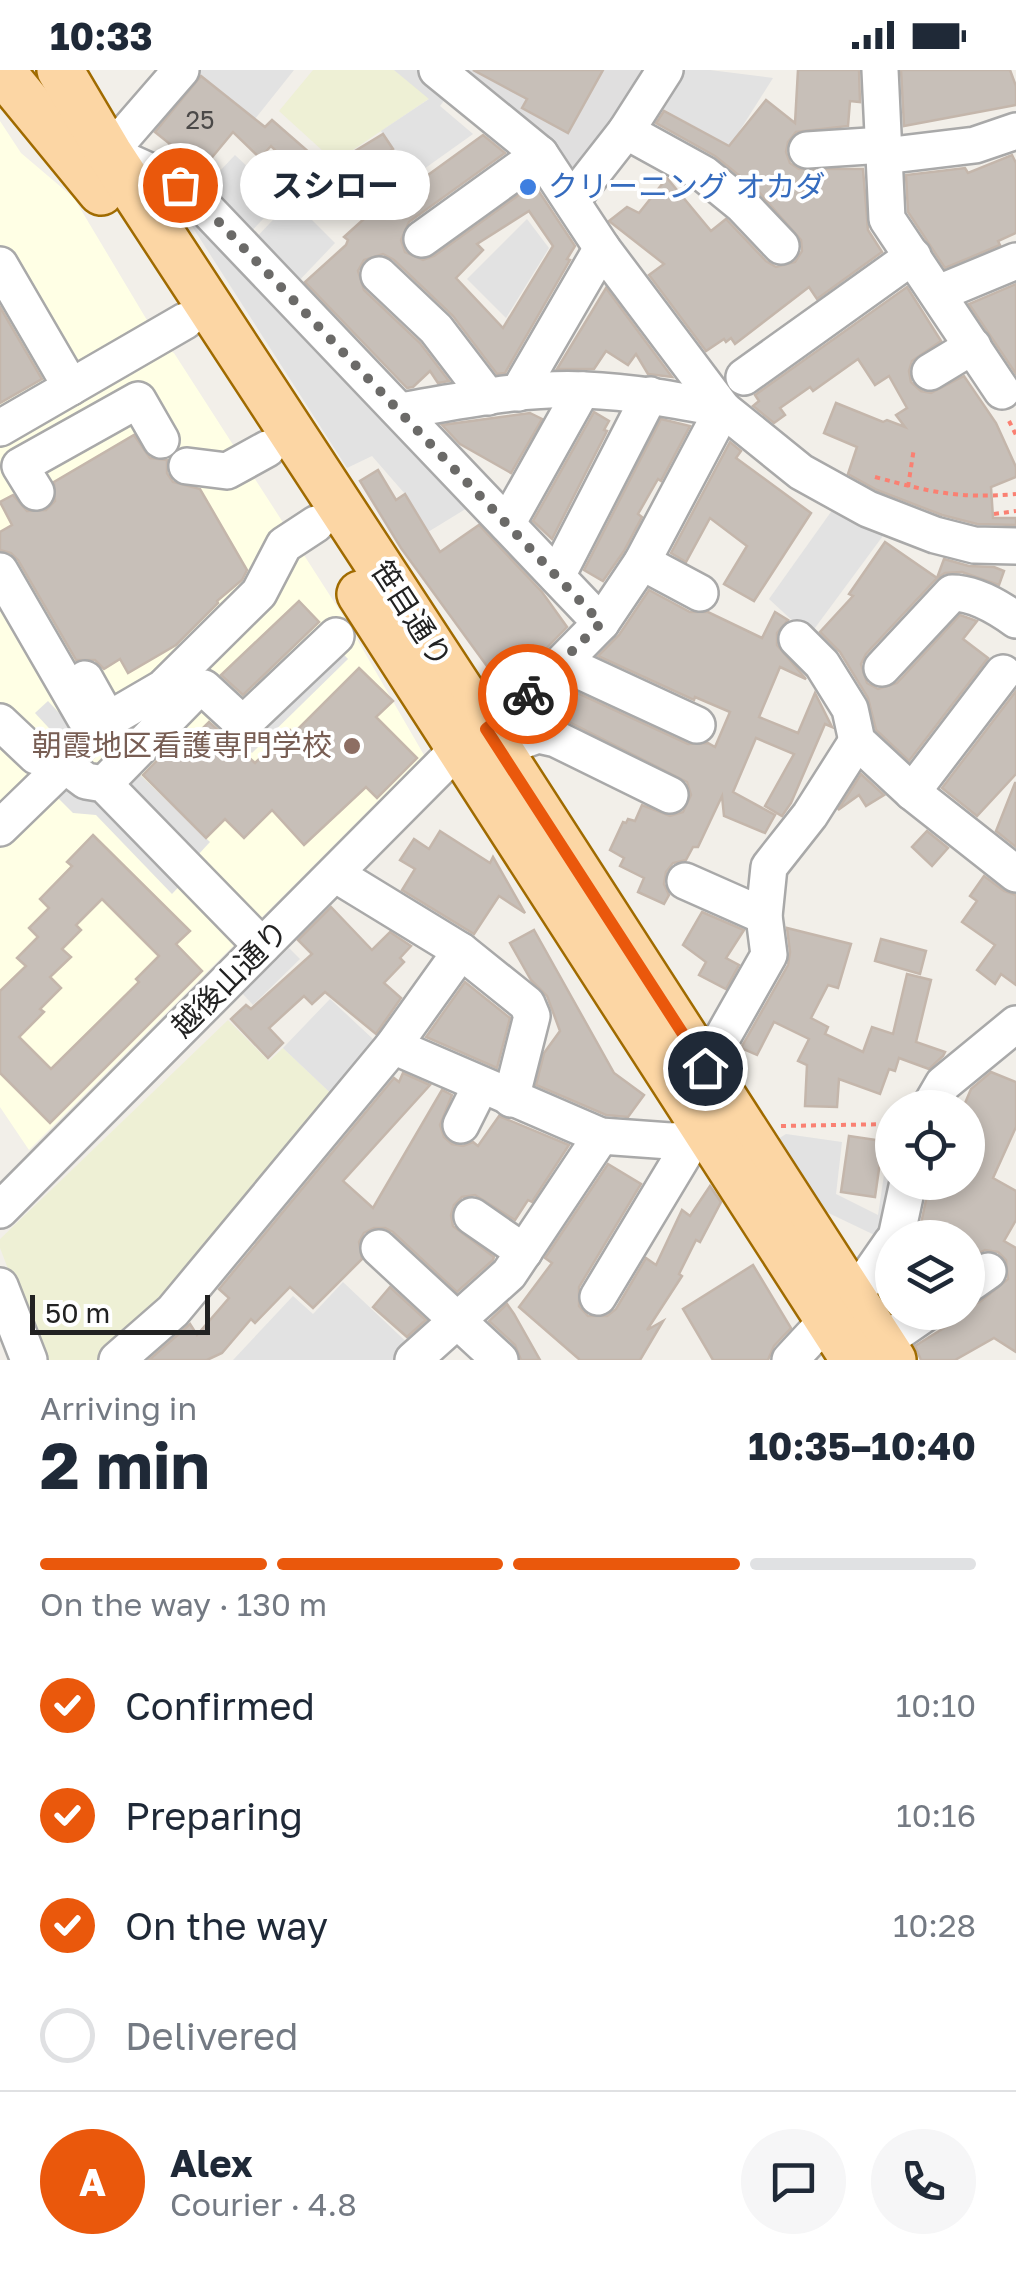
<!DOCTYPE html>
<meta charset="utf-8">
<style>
:root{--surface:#fff;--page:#f6f6f7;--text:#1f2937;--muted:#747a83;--line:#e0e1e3;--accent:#ea580c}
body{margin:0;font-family:"Golos Text","Noto Sans JP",sans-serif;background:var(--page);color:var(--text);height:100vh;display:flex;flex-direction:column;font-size:38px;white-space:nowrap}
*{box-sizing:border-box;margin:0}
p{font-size:32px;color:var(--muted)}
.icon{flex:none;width:55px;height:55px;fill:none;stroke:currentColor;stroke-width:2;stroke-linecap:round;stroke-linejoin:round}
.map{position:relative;height:1290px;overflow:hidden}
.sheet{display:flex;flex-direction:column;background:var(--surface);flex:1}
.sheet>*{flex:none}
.tools{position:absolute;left:875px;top:1020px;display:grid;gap:20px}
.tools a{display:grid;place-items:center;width:110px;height:110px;border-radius:50%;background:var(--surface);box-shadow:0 5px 15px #0003;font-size:50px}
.scale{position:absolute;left:30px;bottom:25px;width:180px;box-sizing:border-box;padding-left:10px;border:5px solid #222;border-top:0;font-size:28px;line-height:35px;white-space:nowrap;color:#222;-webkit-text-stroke:8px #fff;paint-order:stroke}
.pin{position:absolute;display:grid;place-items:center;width:85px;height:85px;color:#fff;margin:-42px;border:5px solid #fff;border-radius:50%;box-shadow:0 2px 10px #0007}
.courier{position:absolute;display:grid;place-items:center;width:100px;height:100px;margin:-50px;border:8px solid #ea580c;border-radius:50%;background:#fff;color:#222;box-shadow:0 2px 12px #0007}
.bubble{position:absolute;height:70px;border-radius:35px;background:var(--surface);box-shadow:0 5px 15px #0003;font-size:32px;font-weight:700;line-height:70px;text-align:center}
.headline em{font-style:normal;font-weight:700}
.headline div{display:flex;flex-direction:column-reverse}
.headline{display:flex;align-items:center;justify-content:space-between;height:170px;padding:0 40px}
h1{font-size:65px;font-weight:700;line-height:75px}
.bar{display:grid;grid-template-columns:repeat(4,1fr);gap:15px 10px;align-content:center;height:120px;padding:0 40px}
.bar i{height:12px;border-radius:8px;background:var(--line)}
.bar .on{background:var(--accent)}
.bar p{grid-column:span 4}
.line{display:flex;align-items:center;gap:25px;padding:0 40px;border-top:2px solid var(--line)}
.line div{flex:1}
.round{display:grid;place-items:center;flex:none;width:105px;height:105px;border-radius:52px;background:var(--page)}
ol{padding:0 40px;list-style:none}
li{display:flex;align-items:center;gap:30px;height:110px}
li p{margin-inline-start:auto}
li .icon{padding:10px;border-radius:50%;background:var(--accent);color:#fff;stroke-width:4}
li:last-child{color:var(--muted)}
li i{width:55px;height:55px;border:5px solid var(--line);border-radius:50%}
.status{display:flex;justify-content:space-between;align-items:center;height:70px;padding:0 50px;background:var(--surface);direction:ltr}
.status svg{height:28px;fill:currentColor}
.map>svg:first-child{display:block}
.residential{fill:#e0dfdf}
.education{fill:#ffffe5}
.farmland{fill:#eef0d5}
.parking{fill:#e2e2e2}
.building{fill:#c7bfb8;stroke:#c4b6ab;stroke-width:2.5;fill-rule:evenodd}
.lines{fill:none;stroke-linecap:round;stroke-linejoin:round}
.minor-casing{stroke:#a9a9a9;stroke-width:40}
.major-casing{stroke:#a06b00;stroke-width:50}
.path{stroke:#fa8072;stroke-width:4;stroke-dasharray:5 5;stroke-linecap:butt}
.minor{stroke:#fff;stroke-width:35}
.major{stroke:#fcd6a4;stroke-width:45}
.done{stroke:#6b6a68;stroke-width:10;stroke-dasharray:0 18}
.route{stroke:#ea580c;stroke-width:12}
.shop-dot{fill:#3f7fe0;stroke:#fff;stroke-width:4}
.education-dot{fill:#8d6e63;stroke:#fff;stroke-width:4}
.labels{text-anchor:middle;stroke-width:8;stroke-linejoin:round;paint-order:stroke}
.number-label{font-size:25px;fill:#4b4948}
.shop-label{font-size:30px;fill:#366cbe;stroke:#fff;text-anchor:start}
.street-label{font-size:30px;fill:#222;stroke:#fff}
.education-label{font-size:30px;fill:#785e54;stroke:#fff;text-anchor:end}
</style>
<div class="status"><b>10:33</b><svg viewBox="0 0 49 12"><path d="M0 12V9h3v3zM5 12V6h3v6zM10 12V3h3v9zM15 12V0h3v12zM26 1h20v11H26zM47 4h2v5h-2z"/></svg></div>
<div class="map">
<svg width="1016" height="1290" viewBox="0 0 1016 1290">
<rect width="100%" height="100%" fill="#f2efe9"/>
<path class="residential" d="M459 0H649L583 102 565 105Z"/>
<path class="education" d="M0 51 21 83 74 128 163 277 174 283 347 552 424 685 29 1080 0 1037Z"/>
<g class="farmland">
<path d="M313 0H394L430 28 335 92 279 41Z"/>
<path d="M228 950 269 991 283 978 340 1032 164 1236 100 1290H43L0 1178V1169Z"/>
</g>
<g class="parking">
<path d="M193 0H294L255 49Z"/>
<path d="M394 0H424L451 21 440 36 473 64 372 136 345 110 392 80 381 61 429 29Z"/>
<path d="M677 0H710L773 8 730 76 656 35Z"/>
<path d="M235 85 282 129 247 166 200 122Z"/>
<path d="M292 130 335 173 294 216 250 174Z"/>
<path d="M200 141 477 432 428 462 405 424 372 386 347 398 188 150Z"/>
<path d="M527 149 549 178 506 248 467 209Z"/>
<path d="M838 432 888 459 809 566 769 529Z"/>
<path d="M335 575 348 589 252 683 239 670Z"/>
<path d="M48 631 98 685 85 697 35 643Z"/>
<path d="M129 694 210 772 196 787 115 709Z"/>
<path d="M66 710 106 730 185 810 172 824 96 745 73 743 53 723Z"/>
<path d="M289 878 300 889 253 935 242 923Z"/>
<path d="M330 929 374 970 363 982 374 993 340 1032 283 978Z"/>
<path d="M786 1064 842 1072 836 1124 878 1145 890 1064H892V1112L885 1170 818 1138 778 1069Z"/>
<path d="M343 1212 416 1281 406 1290H233L293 1226 313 1244Z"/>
</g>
<g class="building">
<path d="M473 0H603L568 63 522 38 527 29Z"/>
<path d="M798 0H859L860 32 850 31 848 56 796 62 788 72 786 82 790 93 799 99H863L868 160 882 182 817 229 809 217 735 274 731 268 726 272 724 269 706 281 649 205 664 194 609 151 627 137 639 143 667 108 711 161 726 149 766 191 776 197 795 192 802 181 801 170 757 120 715 86 656 53 664 41 729 76 766 30 795 53Z"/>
<path d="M901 0H1010L1016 16V35L904 56Z"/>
<path d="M201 6 265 57 272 50 327 98 383 64 393 79 361 100 322 148 293 125 305 110 271 76 260 88 233 62 199 103 168 78 170 74 155 62Z"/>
<path d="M483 65 505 83 409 152 401 170 405 182 423 190 434 186 534 114 575 176 567 189 570 190 505 303 497 304 453 246 394 190 383 184 364 190 358 201 364 220 420 273 449 311 438 313 430 301 413 317 407 318 305 212 346 175 348 170 344 167 375 139 377 142ZM529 141 553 176 503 258 456 208 483 180 477 174Z"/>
<path d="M1012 85 1016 93V163L998 171 1000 175 945 198 908 142 906 105 965 98 968 103Z"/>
<path d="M1016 214V304L969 234Z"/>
<path d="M907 217 941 271 912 291 909 301 911 312 921 321 931 323 964 306 996 353 1016 397V407L991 417 993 448H1016V455L977 454 942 445 877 420 848 404 857 377 824 363 836 333 883 352 887 350 905 357 896 345 907 338 889 306 875 315 858 289 813 321 810 317 780 338 785 345 774 353 753 336 759 331 755 325Z"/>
<path d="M606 218 672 307 648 304 636 284 628 295 606 281 594 299H557Z"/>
<path d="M0 237 42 309 0 333Z"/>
<path d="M594 342 609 351 604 360 607 361 552 469 533 451Z"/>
<path d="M530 343 542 349 511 403 460 374 442 355Z"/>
<path d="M661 349 690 356 661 411 658 409 638 444 642 447 624 481 603 511 584 500Z"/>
<path d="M134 365 150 388 167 390V403L173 412 200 419 247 500 242 510 217 531 218 533 176 575 128 603 120 589 104 599 95 590H76L18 490 11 483 0 480V462L12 455 0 432 13 425 27 441 46 440 55 431 54 412Z"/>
<path d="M730 372 741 381 736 388 811 443 754 531 724 514 747 476 710 448 686 492 671 483Z"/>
<path d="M378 400 396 430 405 424 440 482 479 455 542 522 567 557 536 589 500 614 401 478 360 411Z"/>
<path d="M885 472 937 508 866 584 861 594 867 613 878 619 897 613 960 545 977 551 963 569 988 588 909 691 876 660 868 628 840 582 820 562 853 526 849 524Z"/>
<path d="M944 489 969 496 994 497 1004 501 999 515 962 502 945 503 937 508Z"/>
<path d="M649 520 690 542H708L762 568 775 542 788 550 777 563V575L806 609 780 597 759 647 798 663 815 623 832 657 825 654 791 733 782 746 765 736 794 684 756 668 733 722 775 745 765 763 724 746 722 726 698 777H693L686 790 673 793 666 802 664 814 669 825 664 834 638 822 644 808 620 796 624 788 610 780 623 752 626 753 628 749 635 751 642 735 670 746 683 742 691 725 687 712 565 650 538 644 569 619 688 674 708 673 715 677 730 642 695 627 694 630 598 586 619 565Z"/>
<path d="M299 531 319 552 243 625 221 605Z"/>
<path d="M359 598 393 631 376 647 417 688 377 728 366 717 304 775 272 740 244 768 225 749 206 768 143 705 167 680 174 687 209 652 255 693 290 660 293 664Z"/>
<path d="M1016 621V704L977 746 942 718Z"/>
<path d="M861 704 884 725 866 736 859 725 838 740Z"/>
<path d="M1015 713H1016V777L996 761Z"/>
<path d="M440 761 490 793 493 787 525 843 499 826 474 864 402 820 415 799 400 790 414 769 429 779Z"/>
<path d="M927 761 948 778 932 796 912 777Z"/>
<path d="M93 765 190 861 176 874 202 901 50 1053 0 1003V921L26 896 17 888 38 867 29 858 49 838 40 829 72 796 67 792ZM102 829 159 886 136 909 139 912 51 999 19 967 44 942 40 939 61 918 50 907 71 887 62 879 81 860 76 855Z"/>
<path d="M984 806 1004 821 1016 825V915L1001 904 995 914 977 900 995 875 962 852 977 831 970 826Z"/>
<path d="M331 837 372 880 390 862 411 876 400 888 404 892 384 913 401 928 376 964 325 922 312 934 304 926 269 958 283 973 268 988 231 949 246 935 251 939 312 884 298 870Z"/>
<path d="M702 842 744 860 726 888 739 895 726 919 699 905 706 892 683 875Z"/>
<path d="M787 858 851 874 838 918 828 915 811 948 828 957 825 964 863 982 872 957 893 964 907 904 931 910 916 972 945 982 943 986 929 999 899 988 895 1001 889 999 880 1024 839 1009 837 1037 805 1036 807 995 798 991 809 969 774 952 757 985 741 978 788 895 790 882Z"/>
<path d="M534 860 614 1003 644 1025 628 1047 606 1045 536 1015 544 983 560 961 547 926 531 910 510 873Z"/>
<path d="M881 869 926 881 920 904 875 891Z"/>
<path d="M465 912 510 948 497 998 426 967Z"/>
<path d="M991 1002 1016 1012V1057L993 1108 1016 1121V1150L1004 1171 1016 1178V1282L994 1268 955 1290H921L915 1276 968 1243V1236L980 1232 1008 1209 1006 1190 998 1182 985 1180 968 1189V1168H918L927 1125 933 1112H968L977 1084 968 1080V1038H963L971 1019Z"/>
<path d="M403 1003 430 1015 343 1111 373 1138 442 1020 452 1025 440 1055 444 1067 452 1074 463 1076 473 1072 478 1076 499 1046 569 1075 532 1132 528 1130 515 1150 475 1125 462 1127 454 1135 451 1145 453 1156 494 1187 493 1190 457 1222 393 1162 385 1158H374L364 1163 359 1172 362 1189 313 1238 290 1217 255 1253 251 1249 222 1283 207 1290H149L190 1254 197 1265 229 1228 219 1219 394 1008 399 1012Z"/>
<path d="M849 1066 883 1071 875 1127 841 1122Z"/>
<path d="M608 1094 641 1114 579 1217V1236L588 1246H607L616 1239 646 1188 656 1195 682 1140 690 1146 710 1116 721 1132 700 1172 696 1170 679 1204 682 1206 647 1260 663 1251 640 1290H580L519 1237 552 1193 545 1188Z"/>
<path d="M753 1195 791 1258 774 1276 768 1290H713L683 1239Z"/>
<path d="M390 1217 426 1250 407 1267 373 1237Z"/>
<path d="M507 1234 514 1244 540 1290H521L515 1275 489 1251Z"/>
</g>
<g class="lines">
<g class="minor-casing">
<g id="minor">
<path d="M437 0 540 84 602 178 723 339 801 402 868 439 935 465 974 475 1016 476"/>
<path d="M880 0 887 149 1002 321"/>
<path d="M626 61 704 104 742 135 781 176"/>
<path d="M807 80 884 75"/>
<path d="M884 86 975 75 1016 61"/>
<path d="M572 130 626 61 665 0"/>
<path d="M422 169 540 84"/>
<path d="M0 195 71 317"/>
<path d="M379 205 436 259 488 327"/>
<path d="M939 223 1016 191"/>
<path d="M930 302 973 276"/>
<path d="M744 307 913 186"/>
<path d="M518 323 602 178"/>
<path d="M400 341C461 331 523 317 585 320 632 322 677 330 723 339"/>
<path d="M0 358 185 251"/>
<path d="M187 396 227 401 267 379"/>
<path d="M36 422 20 396 138 330 161 370"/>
<path d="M507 454 582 320"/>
<path d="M642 492 700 523"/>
<path d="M0 501 85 648"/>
<path d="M557 506 650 325"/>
<path d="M601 553 642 492 723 339"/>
<path d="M797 569 822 594 850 639 857 671 912 722 1016 804"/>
<path d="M563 593 697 655"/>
<path d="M882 598 952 523C975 523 998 537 1016 550"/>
<path d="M85 609 108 650 163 618 259 523 284 475 316 454"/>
<path d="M0 652 36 686 50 684 86 711 104 714 262 876"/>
<path d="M499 679 538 665 556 669 670 725"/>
<path d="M104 714 197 619 204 618 243 654 336 566"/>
<path d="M912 722 1003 603"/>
<path d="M0 758 66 694"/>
<path d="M335 804 461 881 527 934 532 946 511 1029"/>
<path d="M685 811 764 846"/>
<path d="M393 976 601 1066 670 1071 686 1070 707 1062"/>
<path d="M705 998 769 885 764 846 769 797 810 745 857 671"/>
<path d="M929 1038 943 1014 1016 954"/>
<path d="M461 1055 481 1015"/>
<path d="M0 1140 460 677 543 612 601 553 196 128 180 115 109 83 181 0"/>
<path d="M472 1146 524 1182"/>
<path d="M896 1168 908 1112"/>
<path d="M379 1178 500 1290"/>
<path d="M968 1215 988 1201"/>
<path d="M0 1216 29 1290"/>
<path d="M598 1227 684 1084 686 1070"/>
<path d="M853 1228 892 1172"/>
<path d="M882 1273 927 1242"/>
<path d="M117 1290 173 1241 393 976 461 881"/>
<path d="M413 1290 509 1204 601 1066"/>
<path d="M790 1290 828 1249"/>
</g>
</g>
<g class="major-casing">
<g id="major">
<path d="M1 0 101 122"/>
<path d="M60 0 109 83 499 679 893 1290"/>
<path d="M360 524 854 1290"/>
</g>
</g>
<g class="path">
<path d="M1009 351 1016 365"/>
<path d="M875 407C931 422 957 429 1016 424"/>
<path d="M908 417 914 378"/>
<path d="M994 444 1016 441"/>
<path d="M781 1056 892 1054"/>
</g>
<use href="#minor" class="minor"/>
<use href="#major" class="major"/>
</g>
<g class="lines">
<path class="done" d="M180 115 196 128 601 553 528 624"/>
<path class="route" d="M528 624 486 659 705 998"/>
</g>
<circle class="shop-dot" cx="528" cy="117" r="10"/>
<circle class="education-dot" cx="352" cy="676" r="10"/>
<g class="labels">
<g class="number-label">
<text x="200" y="59">25</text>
</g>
<g class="shop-label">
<text x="548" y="127">クリーニング オカダ</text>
</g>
<g class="street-label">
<text transform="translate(411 544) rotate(57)" y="10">笹目通り</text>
<text transform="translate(230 909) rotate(-45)" y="10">越後山通り</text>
</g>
<g class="education-label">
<text x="332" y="686">朝霞地区看護専門学校</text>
</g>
</g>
</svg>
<div class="tools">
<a><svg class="icon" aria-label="locate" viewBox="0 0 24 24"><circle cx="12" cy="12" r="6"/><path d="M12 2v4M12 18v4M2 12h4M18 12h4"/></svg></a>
<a><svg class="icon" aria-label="layers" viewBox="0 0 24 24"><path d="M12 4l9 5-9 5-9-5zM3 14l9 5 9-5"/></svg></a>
</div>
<div class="scale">50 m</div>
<div class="pin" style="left:180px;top:115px;background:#ea580c"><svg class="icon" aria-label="bag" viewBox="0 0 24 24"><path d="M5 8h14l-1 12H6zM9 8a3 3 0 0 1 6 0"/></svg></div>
<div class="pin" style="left:705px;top:998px;background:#1f2937"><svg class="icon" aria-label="home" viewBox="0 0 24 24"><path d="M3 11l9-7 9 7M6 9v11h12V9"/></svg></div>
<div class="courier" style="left:528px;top:624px"><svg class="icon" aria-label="bike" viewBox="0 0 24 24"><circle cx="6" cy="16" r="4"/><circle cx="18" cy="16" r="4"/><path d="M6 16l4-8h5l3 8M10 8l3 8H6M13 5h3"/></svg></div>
<div class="bubble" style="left:240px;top:80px;width:190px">スシロー</div>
</div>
<section class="sheet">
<div class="headline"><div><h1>2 min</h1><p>Arriving in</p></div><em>10:35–10:40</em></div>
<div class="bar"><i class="on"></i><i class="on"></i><i class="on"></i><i></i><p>On the way · 130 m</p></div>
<ol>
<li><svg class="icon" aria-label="check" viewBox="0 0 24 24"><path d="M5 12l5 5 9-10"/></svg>Confirmed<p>10:10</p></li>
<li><svg class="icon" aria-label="check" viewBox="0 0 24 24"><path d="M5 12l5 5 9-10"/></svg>Preparing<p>10:16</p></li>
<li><svg class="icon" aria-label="check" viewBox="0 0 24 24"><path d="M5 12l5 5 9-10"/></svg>On the way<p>10:28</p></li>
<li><i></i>Delivered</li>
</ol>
<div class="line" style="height:180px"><b class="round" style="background:var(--accent);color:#fff">A</b><div><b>Alex</b><p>Courier · 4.8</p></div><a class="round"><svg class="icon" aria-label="chat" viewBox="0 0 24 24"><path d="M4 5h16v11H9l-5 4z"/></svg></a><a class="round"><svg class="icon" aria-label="phone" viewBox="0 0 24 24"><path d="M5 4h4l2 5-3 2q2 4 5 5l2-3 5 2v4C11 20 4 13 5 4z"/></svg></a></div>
</section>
